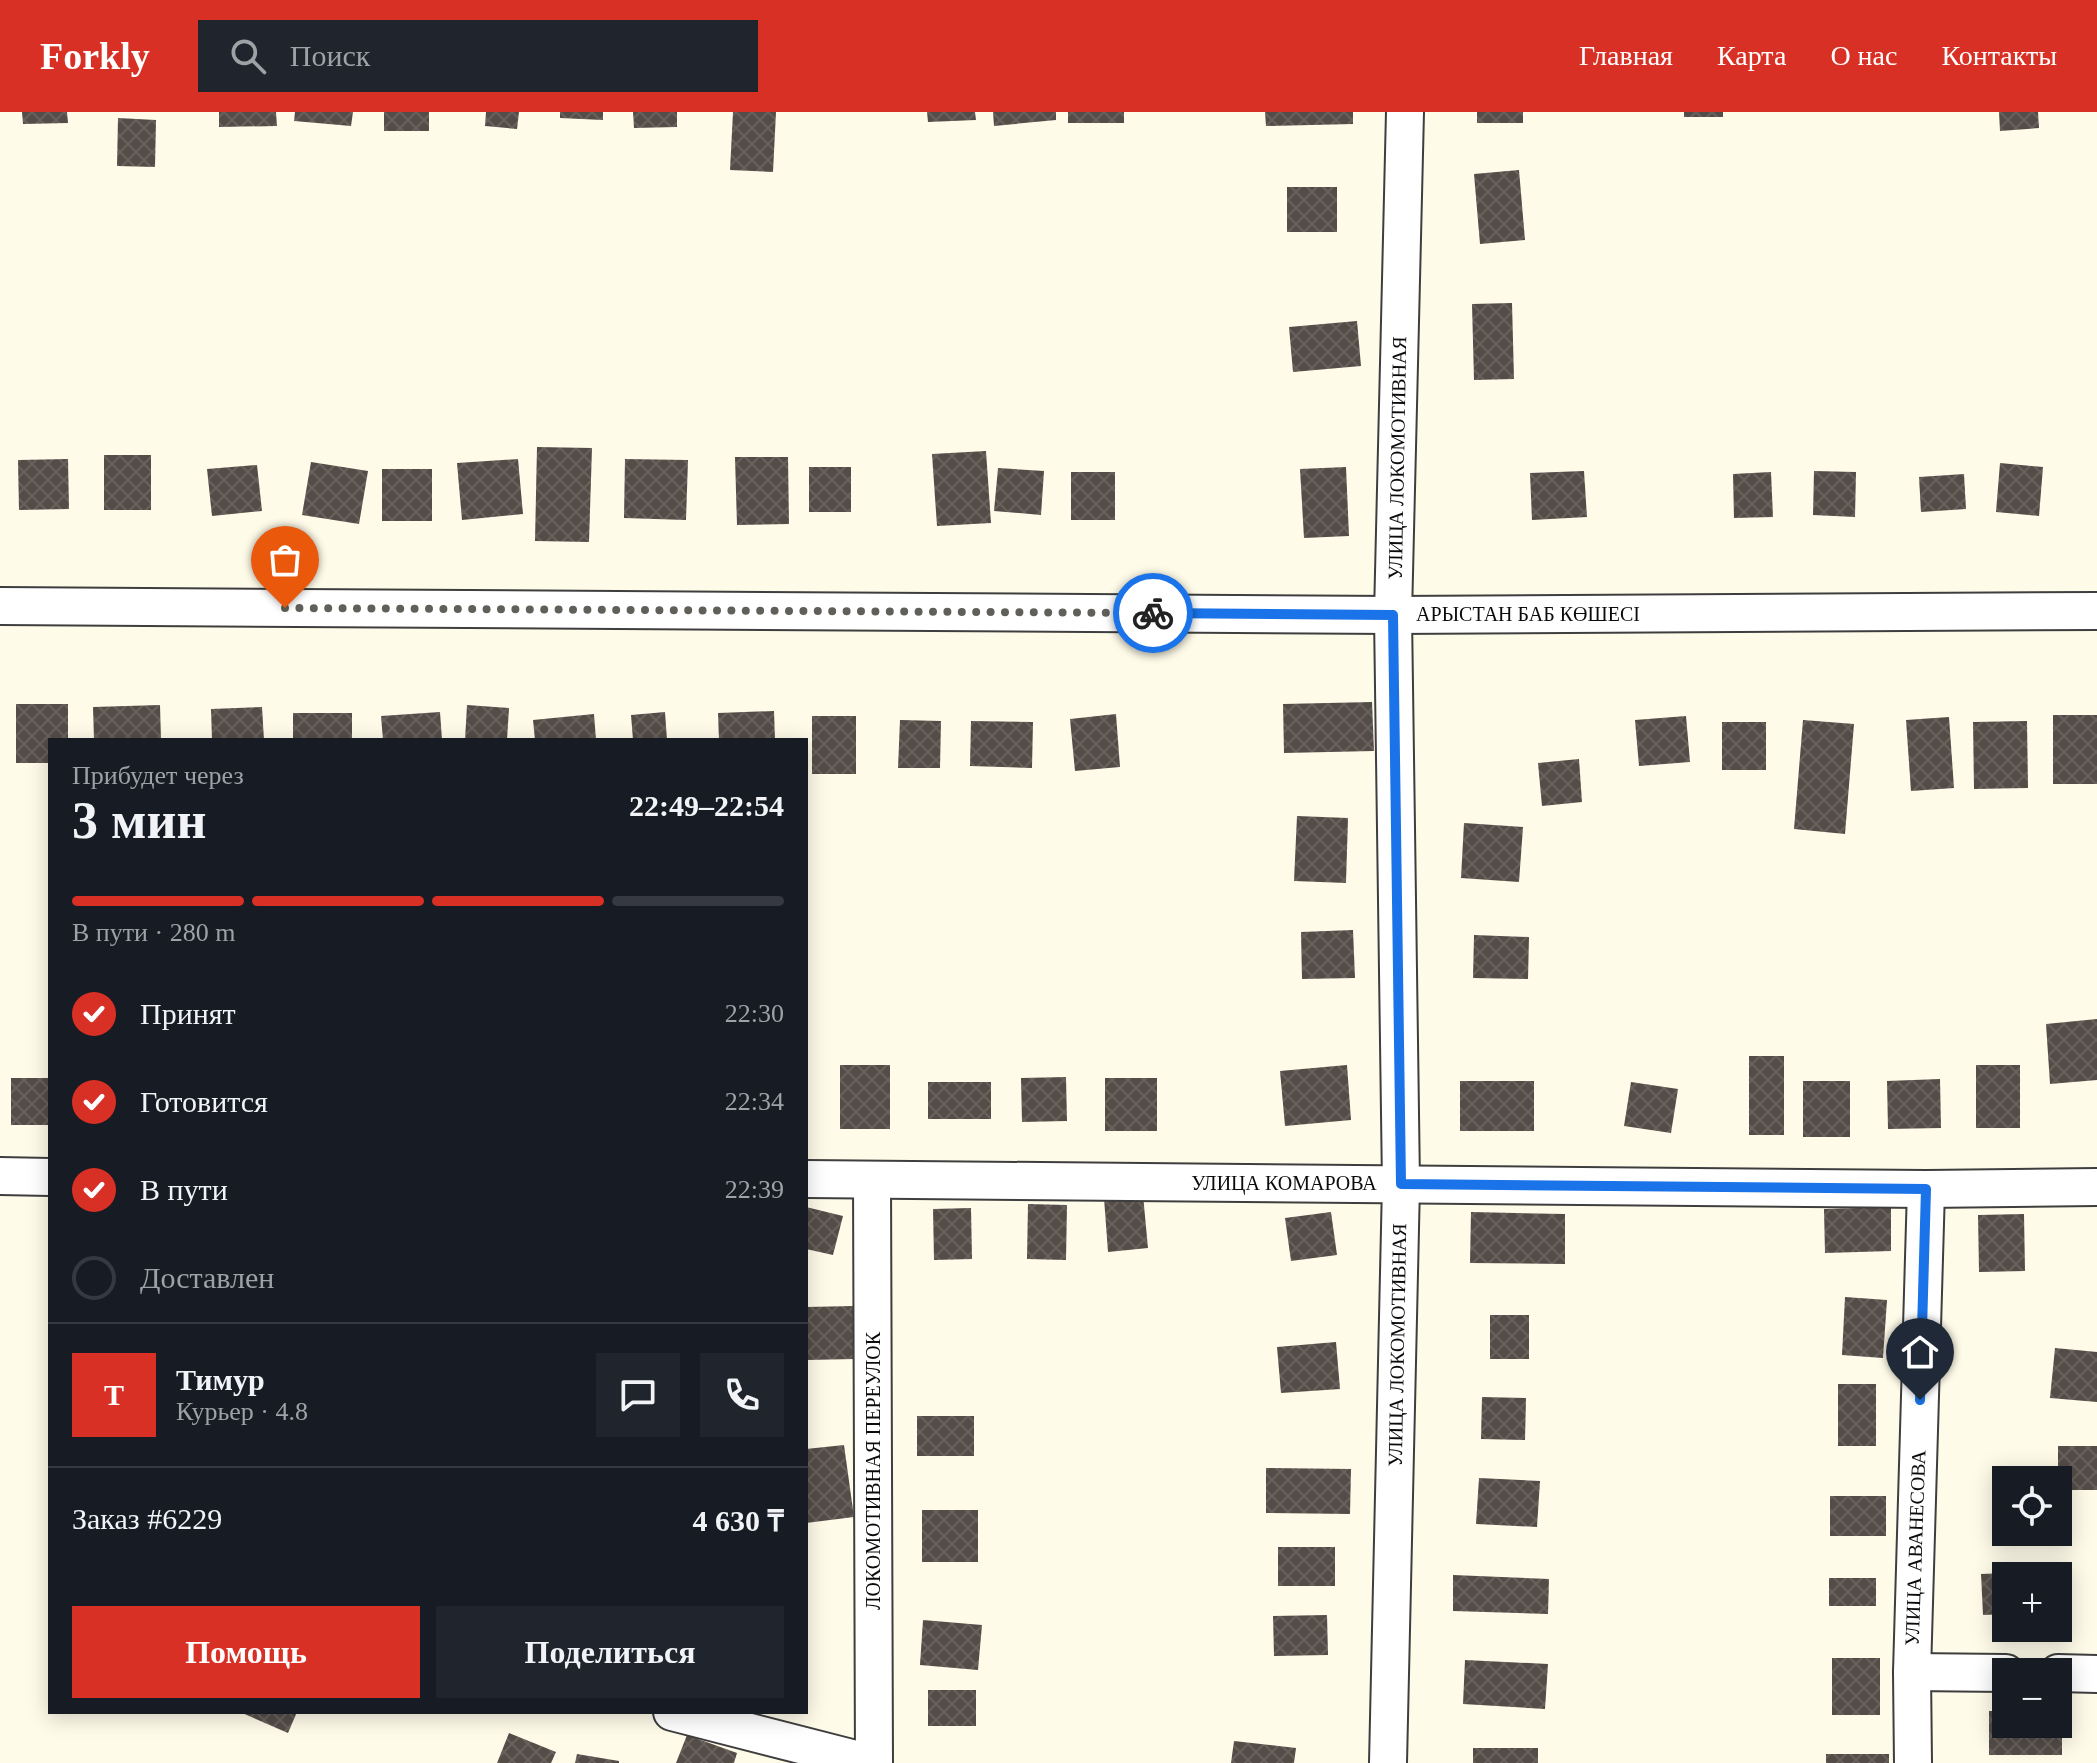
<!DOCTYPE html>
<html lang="ru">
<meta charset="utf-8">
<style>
:root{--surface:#171b24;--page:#20242c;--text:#f1f3f6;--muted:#9ea1a6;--line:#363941;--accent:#d93025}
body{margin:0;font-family:"Times New Roman",serif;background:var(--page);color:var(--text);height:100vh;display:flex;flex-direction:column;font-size:30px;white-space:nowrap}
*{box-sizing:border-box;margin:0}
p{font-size:26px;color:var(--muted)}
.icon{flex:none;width:44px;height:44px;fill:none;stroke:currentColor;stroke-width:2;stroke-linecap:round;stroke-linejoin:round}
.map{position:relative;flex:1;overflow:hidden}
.panel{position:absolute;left:48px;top:626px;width:760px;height:976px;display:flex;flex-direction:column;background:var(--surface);border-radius:0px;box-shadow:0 4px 20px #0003}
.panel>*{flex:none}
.tools{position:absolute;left:1992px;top:1354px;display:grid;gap:16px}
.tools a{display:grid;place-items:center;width:80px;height:80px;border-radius:0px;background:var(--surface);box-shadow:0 4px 20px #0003;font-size:40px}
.pin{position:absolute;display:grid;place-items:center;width:68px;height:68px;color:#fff;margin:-82px -34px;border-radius:50% 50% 50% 0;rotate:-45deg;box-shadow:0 0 8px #0007}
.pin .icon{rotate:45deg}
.courier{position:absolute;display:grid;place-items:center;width:80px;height:80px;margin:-40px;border:6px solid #1a73e8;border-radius:50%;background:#fff;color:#222;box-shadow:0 2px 10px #0007}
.summary em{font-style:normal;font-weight:800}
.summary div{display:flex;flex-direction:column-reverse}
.summary{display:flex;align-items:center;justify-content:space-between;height:136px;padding:0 24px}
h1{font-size:52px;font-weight:800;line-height:60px}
.bar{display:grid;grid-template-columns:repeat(4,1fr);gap:12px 8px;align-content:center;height:96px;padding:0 24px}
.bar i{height:10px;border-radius:6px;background:var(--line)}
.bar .current{background:var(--accent)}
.bar p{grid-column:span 4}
.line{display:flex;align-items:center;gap:20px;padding:0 24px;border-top:2px solid var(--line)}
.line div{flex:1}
.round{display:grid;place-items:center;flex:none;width:84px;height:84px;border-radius:0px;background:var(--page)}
ol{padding:0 24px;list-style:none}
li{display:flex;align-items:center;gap:24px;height:88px}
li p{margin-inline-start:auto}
li .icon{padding:8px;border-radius:50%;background:var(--accent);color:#fff;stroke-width:4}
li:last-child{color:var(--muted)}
li i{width:44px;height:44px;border:4px solid var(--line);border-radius:50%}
.action{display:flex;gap:16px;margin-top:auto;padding:16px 24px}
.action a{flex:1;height:92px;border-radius:0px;background:var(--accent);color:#fff;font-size:32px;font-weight:800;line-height:92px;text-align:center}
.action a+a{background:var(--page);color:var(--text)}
header{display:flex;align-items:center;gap:48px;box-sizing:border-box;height:112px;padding:0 40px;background:var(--accent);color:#fff}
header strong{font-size:38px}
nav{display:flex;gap:44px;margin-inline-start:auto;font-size:28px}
.search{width:560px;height:72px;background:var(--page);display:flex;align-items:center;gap:20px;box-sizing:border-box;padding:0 28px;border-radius:0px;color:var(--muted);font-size:30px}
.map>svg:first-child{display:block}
.building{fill:url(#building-cross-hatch)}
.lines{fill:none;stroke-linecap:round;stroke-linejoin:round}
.minor-casing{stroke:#3e3e3e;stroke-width:40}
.minor{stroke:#fff;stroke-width:36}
.done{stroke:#605f59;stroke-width:8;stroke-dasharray:0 14.4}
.route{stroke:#1a73e8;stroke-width:10}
.labels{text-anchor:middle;stroke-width:8;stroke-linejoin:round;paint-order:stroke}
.street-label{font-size:20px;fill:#0b0b0b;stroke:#fff}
</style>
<header>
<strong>Forkly</strong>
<div class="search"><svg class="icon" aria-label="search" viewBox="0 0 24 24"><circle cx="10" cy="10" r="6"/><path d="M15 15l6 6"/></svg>Поиск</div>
<nav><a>Главная</a><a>Карта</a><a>О нас</a><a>Контакты</a></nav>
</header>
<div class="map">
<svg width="2097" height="1651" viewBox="0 0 2097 1651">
<defs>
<pattern id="building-cross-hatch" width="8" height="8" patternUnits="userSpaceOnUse" patternTransform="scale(2)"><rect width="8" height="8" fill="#544c47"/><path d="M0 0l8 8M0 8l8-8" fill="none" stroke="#68615d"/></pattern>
</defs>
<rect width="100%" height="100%" fill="#fffbe9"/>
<g class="building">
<path d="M22 0H67L68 11 23 12Z"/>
<path d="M219 0H276L277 14 219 15Z"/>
<path d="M295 0H353L351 14 294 9Z"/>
<rect x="384" y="0" width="45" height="19"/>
<path d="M486 0H519L517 17 485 14Z"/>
<path d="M560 0H603V8L560 6Z"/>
<path d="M633 0H677V15L634 16Z"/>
<path d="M733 0H776L773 60 730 58Z"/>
<path d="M927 0H975L976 8 928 10Z"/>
<path d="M993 0H1056V8L994 14Z"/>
<rect x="1068" y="0" width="56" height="11"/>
<path d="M1265 0H1353V12L1266 14Z"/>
<rect x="1477" y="0" width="46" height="11"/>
<rect x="1684" y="0" width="39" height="5"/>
<path d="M1999 0H2038L2039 16 2000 19Z"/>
<path d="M118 6 156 8 155 55 117 54Z"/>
<path d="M1519 58 1525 128 1480 132 1474 62Z"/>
<rect x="1287" y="75" width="50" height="45"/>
<path d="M1512 191 1514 267 1474 268 1472 192Z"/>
<path d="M1357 209 1361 254 1293 260 1289 215Z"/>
<path d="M537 335 592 336 589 430 535 429Z"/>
<path d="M986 339 991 411 937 414 932 342Z"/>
<rect x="104" y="343" width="47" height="55"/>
<path d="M735 345H788L789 412 737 413Z"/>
<path d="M68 347 69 397 19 398 18 348Z"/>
<path d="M518 347 523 402 462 408 457 351Z"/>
<path d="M625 347 688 348 686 408 624 406Z"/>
<path d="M311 350 368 359 359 412 302 403Z"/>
<path d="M2000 351 2043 355 2039 404 1996 400Z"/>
<path d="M257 353 262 399 212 404 207 357Z"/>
<rect x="809" y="355" width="42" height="45"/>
<path d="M1346 355 1349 424 1304 426 1300 357Z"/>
<path d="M998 356 1044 359 1041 403 994 399Z"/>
<rect x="382" y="357" width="50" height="52"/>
<path d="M1584 359 1587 405 1532 408 1530 361Z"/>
<path d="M1814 359 1856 360 1855 405 1813 403Z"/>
<rect x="1071" y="360" width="44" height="48"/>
<path d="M1771 360 1773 405 1734 406 1733 362Z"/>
<path d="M1964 362 1966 397 1921 400 1919 365Z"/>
<path d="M1372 590 1374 639 1284 641 1283 592Z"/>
<path d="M16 592H68V628H50V651H16Z"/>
<path d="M160 593 161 628H94L93 595Z"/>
<path d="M467 593 509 596 507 628H465Z"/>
<path d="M262 595 264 628H212L211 597Z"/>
<path d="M774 599 775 628H719L718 601Z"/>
<path d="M440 600 442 628H383L381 604Z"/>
<path d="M665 600 667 628H633L631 603Z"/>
<rect x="293" y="601" width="59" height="27"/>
<path d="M594 602 596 628H535L533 608Z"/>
<path d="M1116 602 1120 655 1075 659 1070 607Z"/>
<rect x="2053" y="603" width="44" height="69"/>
<rect x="812" y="604" width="44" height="58"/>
<path d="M1686 604 1690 650 1639 654 1635 608Z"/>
<path d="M1949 605 1954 676 1911 679 1906 608Z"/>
<path d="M900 608 941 609 940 656H898Z"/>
<path d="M1803 608 1854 612 1845 722 1794 717Z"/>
<path d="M971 609 1033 610 1032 656 970 654Z"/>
<path d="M2027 609 2028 676 1974 677 1973 610Z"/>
<rect x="1722" y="610" width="44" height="48"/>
<path d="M1579 647 1582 690 1542 694 1538 651Z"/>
<path d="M1297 704 1348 706 1346 771 1294 769Z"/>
<path d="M1464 711 1523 715 1519 770 1461 766Z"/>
<path d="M1353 818 1355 866 1302 867 1301 820Z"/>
<path d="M1474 823 1529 825 1528 867 1473 866Z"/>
<path d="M2097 907V968L2050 972 2046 912Z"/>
<rect x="1749" y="944" width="35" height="79"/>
<rect x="840" y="953" width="50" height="64"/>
<path d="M1347 953 1351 1008 1285 1014 1280 959Z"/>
<rect x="1976" y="953" width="44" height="63"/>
<path d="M1066 965 1067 1009 1022 1010 1021 966Z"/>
<rect x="11" y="966" width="39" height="47"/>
<rect x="1105" y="966" width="52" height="53"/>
<path d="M1940 967 1941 1016 1888 1017 1887 969Z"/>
<rect x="1460" y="969" width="74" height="50"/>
<rect x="1803" y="969" width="47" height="56"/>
<rect x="928" y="970" width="63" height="37"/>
<path d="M1631 970 1678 977 1671 1021 1624 1014Z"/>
<path d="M1143 1083 1148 1136 1108 1140 1104 1086Z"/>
<path d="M1028 1092 1067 1093 1066 1148 1027 1147Z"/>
<path d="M806 1095 843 1104 833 1143 806 1137Z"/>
<path d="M1891 1095V1139L1825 1141 1824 1097Z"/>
<path d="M971 1096 972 1147 934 1148 933 1097Z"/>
<path d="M1331 1100 1337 1143 1291 1149 1285 1106Z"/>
<path d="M1471 1100 1565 1102V1152L1470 1151Z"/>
<path d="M2024 1102 2025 1159 1979 1160 1978 1103Z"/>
<path d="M1845 1185 1887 1188 1883 1246 1842 1243Z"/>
<path d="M854 1194 855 1247 806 1248V1195Z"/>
<rect x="1490" y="1203" width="39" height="44"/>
<path d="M1336 1230 1340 1277 1281 1281 1277 1235Z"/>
<path d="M2055 1236 2097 1240V1290L2050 1286Z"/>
<rect x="1838" y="1272" width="38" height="62"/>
<path d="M1482 1285 1526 1286 1525 1328 1481 1327Z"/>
<rect x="917" y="1304" width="57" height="40"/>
<path d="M844 1333 854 1405 806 1411V1337Z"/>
<rect x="2058" y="1334" width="39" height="44"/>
<path d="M1266 1356 1351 1357 1350 1402 1266 1401Z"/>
<path d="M1479 1366 1540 1369 1537 1415 1476 1412Z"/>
<rect x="1830" y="1384" width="56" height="40"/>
<rect x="922" y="1398" width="56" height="52"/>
<rect x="1278" y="1435" width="57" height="39"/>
<path d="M2031 1460V1464H2006V1502L1983 1503 1981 1462Z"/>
<path d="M1453 1463 1549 1467 1548 1502 1453 1499Z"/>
<rect x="1829" y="1466" width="47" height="28"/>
<path d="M1327 1503 1328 1543 1274 1544 1273 1504Z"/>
<path d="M923 1508 982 1513 978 1558 920 1553Z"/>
<rect x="1832" y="1546" width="48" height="57"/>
<path d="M1465 1548 1548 1552 1545 1597 1463 1592Z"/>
<rect x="928" y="1578" width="48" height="36"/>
<path d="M1989 1599H2006V1612H2058V1599H2062V1643H1989Z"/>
<path d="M240 1600H297L288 1621Z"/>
<path d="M509 1621 556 1640 551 1651H497Z"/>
<path d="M687 1623 737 1641 734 1651H676Z"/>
<path d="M1234 1629 1296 1636 1294 1651H1231Z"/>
<rect x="1473" y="1636" width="65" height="15"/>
<path d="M577 1642 619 1649V1651H575Z"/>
<rect x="1826" y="1642" width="63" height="9"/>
</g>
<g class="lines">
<g class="minor-casing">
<g id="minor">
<path d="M0 494 1393 503 2097 499"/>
<path d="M0 1064 50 1065"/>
<path d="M806 1067 1926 1077 2097 1075"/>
<path d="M872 1068 874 1651"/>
<path d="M1912 1560 2006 1561"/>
<path d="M2058 1561 2097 1562"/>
<path d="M672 1600 871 1651"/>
<path d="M1388 1651 1401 1072 1393 503 1405 0"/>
<path d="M1913 1651 1912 1560 1926 1077"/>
</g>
</g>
<use href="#minor" class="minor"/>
</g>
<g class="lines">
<path class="done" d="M285 496 1153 501"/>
<path class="route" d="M1153 501 1393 503 1401 1072 1926 1077 1920 1288"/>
</g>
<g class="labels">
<g class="street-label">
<text transform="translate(1397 346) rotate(-89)" y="7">УЛИЦА ЛОКОМОТИВНАЯ</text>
<text x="1528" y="509">АРЫСТАН БАБ КӨШЕСІ</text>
<text x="1284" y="1078">УЛИЦА КОМАРОВА</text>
<text transform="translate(1397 1233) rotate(-89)" y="7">УЛИЦА ЛОКОМОТИВНАЯ</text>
<text transform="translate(873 1359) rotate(-90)" y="7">ЛОКОМОТИВНАЯ ПЕРЕУЛОК</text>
<text transform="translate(1915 1436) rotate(-88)" y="7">УЛИЦА АВАНЕСОВА</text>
</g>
</g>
</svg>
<div class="tools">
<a><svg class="icon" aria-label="locate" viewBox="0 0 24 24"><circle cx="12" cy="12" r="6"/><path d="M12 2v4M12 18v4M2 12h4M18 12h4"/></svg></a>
<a>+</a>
<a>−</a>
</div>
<div class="pin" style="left:285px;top:496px;background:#ea580c"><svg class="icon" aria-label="bag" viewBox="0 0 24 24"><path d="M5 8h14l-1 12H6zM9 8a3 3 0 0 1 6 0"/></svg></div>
<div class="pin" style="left:1920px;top:1288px;background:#1f2937"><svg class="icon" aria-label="home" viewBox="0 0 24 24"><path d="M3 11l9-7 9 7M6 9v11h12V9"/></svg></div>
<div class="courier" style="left:1153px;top:501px"><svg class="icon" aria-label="bike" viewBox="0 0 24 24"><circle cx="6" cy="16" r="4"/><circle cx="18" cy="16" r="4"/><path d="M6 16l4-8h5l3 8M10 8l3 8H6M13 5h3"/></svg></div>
<section class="panel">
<div class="summary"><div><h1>3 мин</h1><p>Прибудет через</p></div><em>22:49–22:54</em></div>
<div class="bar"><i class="current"></i><i class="current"></i><i class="current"></i><i></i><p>В пути · 280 m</p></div>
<ol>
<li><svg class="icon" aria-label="check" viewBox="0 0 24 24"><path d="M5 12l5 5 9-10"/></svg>Принят<p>22:30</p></li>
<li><svg class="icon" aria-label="check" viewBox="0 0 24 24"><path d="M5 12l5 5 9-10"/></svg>Готовится<p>22:34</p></li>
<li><svg class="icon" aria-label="check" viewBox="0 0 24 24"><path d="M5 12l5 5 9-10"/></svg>В пути<p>22:39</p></li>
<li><i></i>Доставлен</li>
</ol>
<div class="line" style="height:144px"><b class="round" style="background:var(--accent);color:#fff">Т</b><div><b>Тимур</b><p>Курьер · 4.8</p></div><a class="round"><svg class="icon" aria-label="chat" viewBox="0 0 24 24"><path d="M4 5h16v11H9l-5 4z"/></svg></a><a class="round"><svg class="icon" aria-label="phone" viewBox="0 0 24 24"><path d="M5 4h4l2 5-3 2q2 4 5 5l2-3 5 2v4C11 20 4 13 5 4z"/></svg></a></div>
<div class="line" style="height:104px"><div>Заказ #6229</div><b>4 630 ₸</b></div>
<div class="action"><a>Помощь</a><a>Поделиться</a></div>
</section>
</div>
